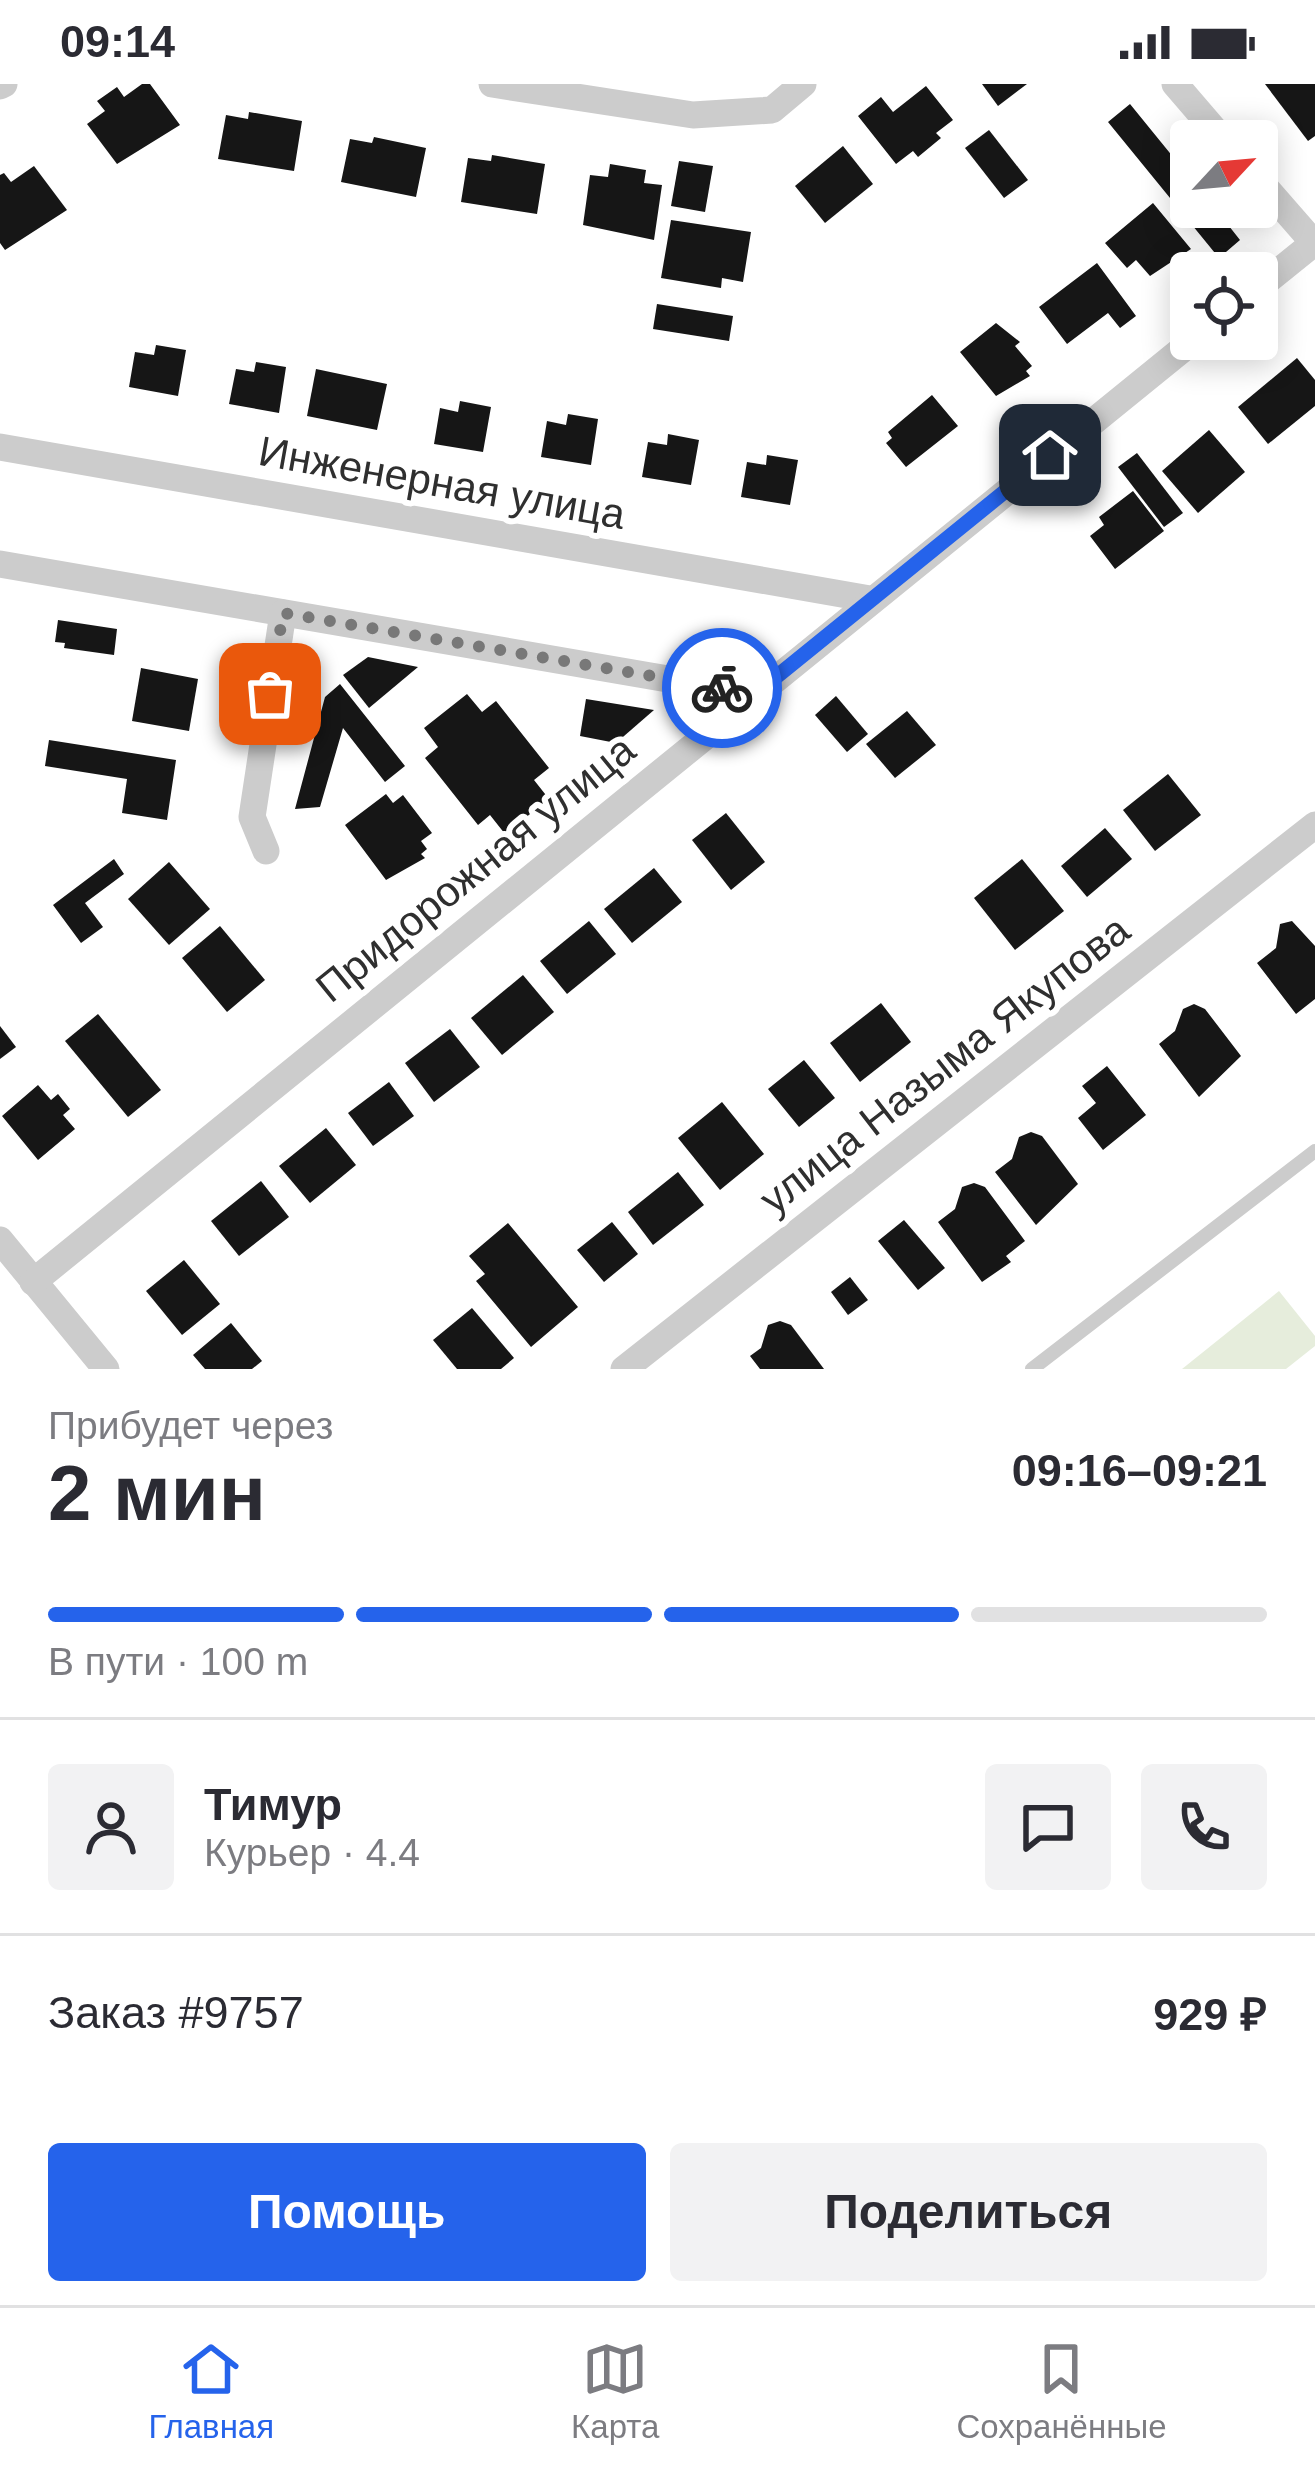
<!DOCTYPE html>
<html lang="ru">
<meta charset="utf-8">
<style>
:root{--surface:#fff;--page:#f2f2f3;--text:#2b2b33;--muted:#7c7c81;--line:#e1e1e2;--accent:#2563eb}
body{margin:0;font-family:Arial,sans-serif;background:var(--page);color:var(--text);height:100vh;display:flex;flex-direction:column;font-size:45px;white-space:nowrap}
*{box-sizing:border-box;margin:0}
p{font-size:39px;color:var(--muted)}
.icon{flex:none;width:66px;height:66px;fill:none;stroke:currentColor;stroke-width:2;stroke-linecap:round;stroke-linejoin:round}
.map{position:relative;height:1285px;overflow:hidden}
.sheet{display:flex;flex-direction:column;background:var(--surface);flex:1}
.sheet>*{flex:none}
.needle{width:78px;rotate:64deg}
.controls{position:absolute;left:1170px;top:36px;display:grid;gap:24px}
.controls a{display:grid;place-items:center;width:108px;height:108px;border-radius:12px;background:var(--surface);box-shadow:0 6px 30px #0003;font-size:60px}
.pin{position:absolute;display:grid;place-items:center;width:102px;height:102px;color:#fff;margin:-51px;border-radius:24px;box-shadow:0 6px 18px #0006}
.courier{position:absolute;display:grid;place-items:center;width:120px;height:120px;margin:-60px;border:9px solid #2563eb;border-radius:50%;background:#fff;color:#222;box-shadow:0 3px 15px #0007}
.head em{font-style:normal;font-weight:800}
.head div{display:flex;flex-direction:column-reverse}
.head{display:flex;align-items:center;justify-content:space-between;height:204px;padding:0 48px}
h1{font-size:78px;font-weight:800;line-height:90px}
.bar{display:grid;grid-template-columns:repeat(4,1fr);gap:18px 12px;align-content:center;height:144px;padding:0 48px}
.bar i{height:15px;border-radius:9px;background:var(--line)}
.bar .current{background:var(--accent)}
.bar p{grid-column:span 4}
.line{display:flex;align-items:center;gap:30px;padding:0 48px;border-top:3px solid var(--line)}
.line div{flex:1}
.round{display:grid;place-items:center;flex:none;width:126px;height:126px;border-radius:12px;background:var(--page)}
.primary-button{display:flex;gap:24px;margin-top:auto;padding:24px 48px}
.primary-button a{flex:1;height:138px;border-radius:12px;background:var(--accent);color:#fff;font-size:48px;font-weight:800;line-height:138px;text-align:center}
.primary-button a+a{background:var(--page);color:var(--text)}
.status{display:flex;justify-content:space-between;align-items:center;height:84px;padding:0 60px;background:var(--surface);direction:ltr}
.status svg{height:33px;fill:currentColor}
.dock{display:flex;justify-content:space-around;align-items:center;height:168px;border-top:3px solid var(--line);background:var(--surface);font-size:33px;color:var(--muted)}
.dock a{display:grid;justify-items:center;gap:6px}
.dock .current{color:var(--accent)}
.map>svg:first-child{display:block}
.park{fill:#e6eddc}
.building{fill:#161616}
.lines{fill:none;stroke-linecap:round;stroke-linejoin:round}
.lane{stroke:#ccc;stroke-width:14}
.street{stroke:#ccc;stroke-width:27}
.done{stroke:#787878;stroke-width:12;stroke-dasharray:0 21.6}
.route{stroke:#2563eb;stroke-width:15}
.labels{text-anchor:middle;stroke-width:12;stroke-linejoin:round;paint-order:stroke}
.street-label{font-size:42px;fill:#2f2f2f;stroke:#fff}
</style>
<div class="status"><b>09:14</b><svg viewBox="0 0 49 12"><path d="M0 12V9h3v3zM5 12V6h3v6zM10 12V3h3v9zM15 12V0h3v12zM26 1h20v11H26zM47 4h2v5h-2z"/></svg></div>
<div class="map">
<svg width="1315" height="1285" viewBox="0 0 1315 1285">
<rect width="100%" height="100%" fill="#fff"/>
<path class="park" d="M1279 1207 1315 1252V1262L1286 1285H1182Z"/>
<g class="building">
<path d="M142 0H150L180 41 117 80 87 40 105 27 97 17 117 3 124 13Z"/>
<path d="M982 0H1027L998 22Z"/>
<path d="M1265 0H1315V52L1308 57Z"/>
<path d="M926 2 953 36 936 49 941 54 918 73 913 67 896 80 858 32 881 13 893 28Z"/>
<path d="M1130 20 1191 95V123H1214L1240 156 1219 174 1108 38Z"/>
<path d="M249 28 302 37 294 87 218 75 226 31 248 35Z"/>
<path d="M989 46 1028 96 1004 114 965 64Z"/>
<path d="M374 53 426 64 416 113 341 98 350 55 372 59Z"/>
<path d="M843 62 873 100 825 139 795 102Z"/>
<path d="M492 71 545 80 537 130 461 118 468 74 491 77Z"/>
<path d="M679 77 713 82 705 128 671 122Z"/>
<path d="M610 80 646 86 644 99 662 101 654 156 583 141 590 91 608 93Z"/>
<path d="M34 82 67 126 5 166 0 159V91L4 89 11 98Z"/>
<path d="M1153 119 1191 165 1150 192 1136 176 1127 184 1105 159Z"/>
<path d="M671 136 751 148 743 198 722 194 721 204 661 194Z"/>
<path d="M1097 179 1136 232 1120 244 1108 229 1067 260 1039 223Z"/>
<path d="M657 220 733 232 729 257 653 245Z"/>
<path d="M996 239 1020 258 1015 262 1032 282 1026 287 1030 292 996 312 960 268Z"/>
<path d="M156 261 186 266 178 312 129 303 135 268 154 271Z"/>
<path d="M1297 274 1315 296V322L1268 360 1238 323Z"/>
<path d="M256 278 286 283 279 329 229 320 236 285 254 288Z"/>
<path d="M316 285 387 300 377 346 307 332Z"/>
<path d="M932 311 958 342 906 383 886 359 892 354 888 348Z"/>
<path d="M460 317 491 323 483 368 434 360 440 324 458 328Z"/>
<path d="M568 330 598 335 591 381 541 373 547 337 566 341Z"/>
<path d="M1209 346 1245 388 1198 429 1162 387Z"/>
<path d="M668 350 699 356 691 401 642 393 648 358 667 361Z"/>
<path d="M1137 369 1183 429 1164 443 1118 383Z"/>
<path d="M767 371 798 376 790 421 741 413 747 378 766 381Z"/>
<path d="M1133 407 1164 447 1115 485 1090 452 1104 441 1099 433Z"/>
<path d="M58 536 117 545 114 571 64 564 65 559 55 558Z"/>
<path d="M368 573 418 583 369 624 343 591Z"/>
<path d="M141 584 198 595 189 647 132 637Z"/>
<path d="M340 600 405 682 385 698 343 644 320 723 295 725 325 613Z"/>
<path d="M467 610 482 628 496 617 549 684 534 696 549 715 505 750 490 731 478 741 425 674 438 663 424 644Z"/>
<path d="M836 612 868 650 847 668 815 631Z"/>
<path d="M586 615 654 626 616 659 580 652Z"/>
<path d="M907 627 936 661 895 694 866 660Z"/>
<path d="M49 656 176 676 167 736 122 729 127 695 45 682Z"/>
<path d="M1168 690 1201 731 1155 767 1123 726Z"/>
<path d="M386 710 393 719 403 711 432 749 421 757 427 765 421 770 425 774 386 796 345 741Z"/>
<path d="M726 729 765 778 731 806 692 756Z"/>
<path d="M1105 744 1132 775 1087 813 1061 782Z"/>
<path d="M114 775 124 790 85 819 103 843 81 859 53 821Z"/>
<path d="M1022 775 1064 827 1015 866 974 814Z"/>
<path d="M169 778 210 825 169 861 128 815Z"/>
<path d="M654 784 682 818 632 859 604 825Z"/>
<path d="M589 837 616 870 567 910 540 877Z"/>
<path d="M1292 837 1315 862V915L1296 930 1257 879 1276 864 1280 840Z"/>
<path d="M220 842 265 896 227 928 182 874Z"/>
<path d="M523 891 554 928 502 971 471 934Z"/>
<path d="M881 919 911 958 860 998 830 959Z"/>
<path d="M1194 920 1205 925 1241 972 1199 1013 1159 960 1175 947 1183 925Z"/>
<path d="M98 930 161 1006 128 1033 65 957Z"/>
<path d="M0 942 16 963 0 975Z"/>
<path d="M450 945 480 983 434 1018 405 979Z"/>
<path d="M804 976 835 1014 799 1043 768 1005Z"/>
<path d="M1107 982 1146 1031 1103 1066 1078 1034 1096 1019 1082 1002Z"/>
<path d="M389 998 414 1032 373 1062 348 1029Z"/>
<path d="M38 1001 51 1016 58 1010 70 1025 63 1031 75 1045 38 1076 2 1032Z"/>
<path d="M722 1018 764 1070 720 1106 678 1054Z"/>
<path d="M326 1044 356 1081 310 1119 279 1082Z"/>
<path d="M1031 1048 1042 1052 1078 1100 1036 1141 995 1088 1012 1075 1019 1053Z"/>
<path d="M678 1088 704 1121 653 1161 628 1128Z"/>
<path d="M261 1097 289 1133 239 1172 211 1137Z"/>
<path d="M974 1099 985 1103 1025 1157 1006 1172 1011 1178 982 1198 938 1138 955 1125 962 1103Z"/>
<path d="M904 1136 945 1184 918 1206 878 1157Z"/>
<path d="M612 1138 638 1170 604 1198 577 1166Z"/>
<path d="M508 1139 578 1223 531 1263 476 1197 485 1190 469 1172Z"/>
<path d="M184 1176 220 1220 182 1251 146 1207Z"/>
<path d="M850 1193 868 1216 848 1231 831 1208Z"/>
<path d="M472 1224 514 1274 501 1285H457L433 1256Z"/>
<path d="M780 1237 791 1241 824 1285H760L750 1272 761 1264 768 1241Z"/>
<path d="M231 1239 262 1277 252 1285H205L193 1271Z"/>
</g>
<g class="lines">
<path class="lane" d="M1032 1285 1315 1067"/>
<g class="street">
<path d="M492 0 693 31 772 26 803 0"/>
<path d="M1175 0 1224 57"/>
<path d="M0 2 4 0"/>
<path d="M1257 94 1314 159"/>
<path d="M1257 205 1315 158"/>
<path d="M0 363 870 515"/>
<path d="M0 480 755 610"/>
<path d="M266 767 252 733 283 529"/>
<path d="M0 1156 106 1285"/>
<path d="M33 1198 1195 255"/>
<path d="M624 1285 1315 741"/>
</g>
</g>
<g class="lines">
<path class="done" d="M270 610 283 529 722 604"/>
<path class="route" d="M722 604 755 610 1050 371"/>
</g>
<g class="labels">
<g class="street-label">
<text transform="translate(442 398) rotate(10)" y="15">Инженерная улица</text>
<text transform="translate(475 784) rotate(-39)" y="15">Придорожная улица</text>
<text transform="translate(944 980) rotate(-38)" y="15">улица Назыма Якупова</text>
</g>
</g>
</svg>
<div class="controls">
<a><svg class="needle" viewBox="-14 -14 28 28"><path d="M0-13l5 13h-10z" fill="#e53935"/><path d="M0 13l5-13h-10z" fill="#7c7c81"/></svg></a>
<a><svg class="icon" aria-label="locate" viewBox="0 0 24 24"><circle cx="12" cy="12" r="6"/><path d="M12 2v4M12 18v4M2 12h4M18 12h4"/></svg></a>
</div>
<div class="pin" style="left:270px;top:610px;background:#ea580c"><svg class="icon" aria-label="bag" viewBox="0 0 24 24"><path d="M5 8h14l-1 12H6zM9 8a3 3 0 0 1 6 0"/></svg></div>
<div class="pin" style="left:1050px;top:371px;background:#1f2937"><svg class="icon" aria-label="home" viewBox="0 0 24 24"><path d="M3 11l9-7 9 7M6 9v11h12V9"/></svg></div>
<div class="courier" style="left:722px;top:604px"><svg class="icon" aria-label="bike" viewBox="0 0 24 24"><circle cx="6" cy="16" r="4"/><circle cx="18" cy="16" r="4"/><path d="M6 16l4-8h5l3 8M10 8l3 8H6M13 5h3"/></svg></div>
</div>
<section class="sheet">
<div class="head"><div><h1>2 мин</h1><p>Прибудет через</p></div><em>09:16–09:21</em></div>
<div class="bar"><i class="current"></i><i class="current"></i><i class="current"></i><i></i><p>В пути · 100 m</p></div>
<div class="line" style="height:216px"><a class="round"><svg class="icon" aria-label="person" viewBox="0 0 24 24"><circle cx="12" cy="8" r="4"/><path d="M4 21q1-7 8-7t8 7"/></svg></a><div><b>Тимур</b><p>Курьер · 4.4</p></div><a class="round"><svg class="icon" aria-label="chat" viewBox="0 0 24 24"><path d="M4 5h16v11H9l-5 4z"/></svg></a><a class="round"><svg class="icon" aria-label="phone" viewBox="0 0 24 24"><path d="M5 4h4l2 5-3 2q2 4 5 5l2-3 5 2v4C11 20 4 13 5 4z"/></svg></a></div>
<div class="line" style="height:156px"><div>Заказ #9757</div><b>929 ₽</b></div>
<div class="primary-button"><a>Помощь</a><a>Поделиться</a></div>
</section>
<nav class="dock">
<a class="current"><svg class="icon" aria-label="home" viewBox="0 0 24 24"><path d="M3 11l9-7 9 7M6 9v11h12V9"/></svg>Главная</a>
<a><svg class="icon" aria-label="map" viewBox="0 0 24 24"><path d="M3 6l6-2 6 2 6-2v14l-6 2-6-2-6 2zM9 4v14M15 6v14"/></svg>Карта</a>
<a><svg class="icon" aria-label="saved" viewBox="0 0 24 24"><path d="M7 4h10v16l-5-4-5 4z"/></svg>Сохранённые</a>
</nav>
